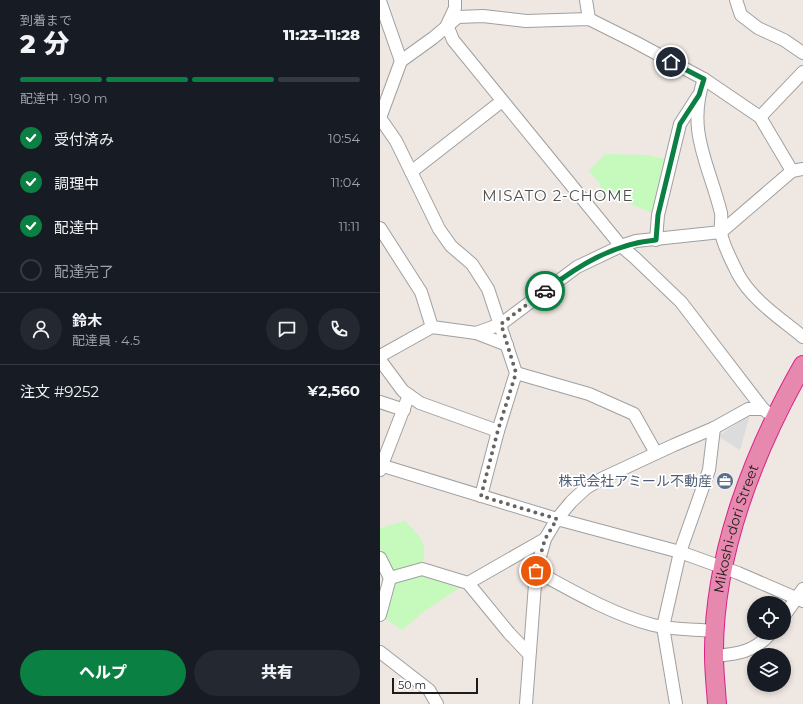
<!DOCTYPE html>
<html lang="ja">
<meta charset="utf-8">
<style>
:root{--surface:#171b24;--page:#242831;--text:#f1f3f6;--muted:#9ea1a6;--line:#363941;--accent:#0b8043}
body{margin:0;font-family:Montserrat,"Noto Sans JP",sans-serif;background:var(--page);color:var(--text);height:100vh;display:flex;flex-direction:column;font-size:15px;white-space:nowrap}
*{box-sizing:border-box;margin:0}
p{font-size:13px;color:var(--muted)}
.icon{flex:none;width:22px;height:22px;fill:none;stroke:currentColor;stroke-width:2;stroke-linecap:round;stroke-linejoin:round}
.map{position:relative;flex:1;overflow:hidden}
.sheet{display:flex;flex-direction:column;background:var(--surface);width:380px}
.sheet>*{flex:none}
.fabs{position:absolute;left:367px;top:596px;display:grid;gap:8px}
.fabs a{display:grid;place-items:center;width:44px;height:44px;border-radius:50%;background:var(--surface);box-shadow:0 2px 6px #0003;font-size:20px}
.scale{position:absolute;left:12px;bottom:10px;width:86px;box-sizing:border-box;padding-left:4px;border:2px solid #1c1c1c;border-top:0;font-size:11px;line-height:14px;white-space:nowrap;color:#1c1c1c;-webkit-text-stroke:3px #fff;paint-order:stroke}
.pin{position:absolute;display:grid;place-items:center;width:34px;height:34px;color:#fff;margin:-17px;border:2px solid #fff;border-radius:50%;box-shadow:0 1px 4px #0007}
.courier{position:absolute;display:grid;place-items:center;width:40px;height:40px;margin:-20px;border:3px solid #0b8043;border-radius:50%;background:#fff;color:#222;box-shadow:0 1px 5px #0007}
.headline em{font-style:normal;font-weight:800}
.headline div{display:flex;flex-direction:column-reverse}
.headline{display:flex;align-items:center;justify-content:space-between;height:68px;padding:0 20px}
h1{font-size:26px;font-weight:800;line-height:30px}
.bar{display:grid;grid-template-columns:repeat(4,1fr);gap:6px 4px;align-content:center;height:48px;padding:0 20px}
.bar i{height:5px;border-radius:3px;background:var(--line)}
.bar .on{background:var(--accent)}
.bar p{grid-column:span 4}
.line{display:flex;align-items:center;gap:10px;padding:0 20px;border-top:1px solid var(--line)}
.line div{flex:1}
.round{display:grid;place-items:center;flex:none;width:42px;height:42px;border-radius:21px;background:var(--page)}
ol{padding:0 20px;list-style:none}
li{display:flex;align-items:center;gap:12px;height:44px}
li p{margin-inline-start:auto}
li .icon{padding:4px;border-radius:50%;background:var(--accent);color:#fff;stroke-width:4}
li:last-child{color:var(--muted)}
li i{width:22px;height:22px;border:2px solid var(--line);border-radius:50%}
.action{display:flex;gap:8px;margin-top:auto;padding:8px 20px}
.action a{flex:1;height:46px;border-radius:24px;background:var(--accent);color:#fff;font-size:16px;font-weight:800;line-height:46px;text-align:center}
.action a+a{background:var(--page);color:var(--text)}
main{display:flex;flex:1;min-height:0}
.map>svg:first-child{display:block}
.park{fill:#c6fabd}
.parking{fill:#dcdcdc}
.lines{fill:none;stroke-linecap:round;stroke-linejoin:round}
.minor-casing{stroke:#a0a0a0;stroke-width:14}
.highway-casing{stroke:#d92288;stroke-width:20}
.minor{stroke:#fff;stroke-width:12}
.highway{stroke:#e788ae;stroke-width:18}
.done{stroke:#666361;stroke-width:4;stroke-dasharray:0 7.2}
.route{stroke:#0b8043;stroke-width:5}
.labels{text-anchor:middle;stroke-width:3.5;stroke-linejoin:round;paint-order:stroke}
.service-label{font-size:14px;fill:#4e5e75;stroke:#fff;text-anchor:end}
.street-label{font-size:14px;fill:#1c1c1c;stroke:#fff}
.neighbourhood-label{font-size:15px;letter-spacing:1px;fill:#4f4f4f;stroke:#fff}
</style>
<main>
<section class="sheet">
<div class="headline"><div><h1>2 分</h1><p>到着まで</p></div><em>11:23–11:28</em></div>
<div class="bar"><i class="on"></i><i class="on"></i><i class="on"></i><i></i><p>配達中 · 190 m</p></div>
<ol>
<li><svg class="icon" aria-label="check" viewBox="0 0 24 24"><path d="M5 12l5 5 9-10"/></svg>受付済み<p>10:54</p></li>
<li><svg class="icon" aria-label="check" viewBox="0 0 24 24"><path d="M5 12l5 5 9-10"/></svg>調理中<p>11:04</p></li>
<li><svg class="icon" aria-label="check" viewBox="0 0 24 24"><path d="M5 12l5 5 9-10"/></svg>配達中<p>11:11</p></li>
<li><i></i>配達完了</li>
</ol>
<div class="line" style="height:72px"><a class="round"><svg class="icon" aria-label="person" viewBox="0 0 24 24"><circle cx="12" cy="8" r="4"/><path d="M4 21q1-7 8-7t8 7"/></svg></a><div><b>鈴木</b><p>配達員 · 4.5</p></div><a class="round"><svg class="icon" aria-label="chat" viewBox="0 0 24 24"><path d="M4 5h16v11H9l-5 4z"/></svg></a><a class="round"><svg class="icon" aria-label="phone" viewBox="0 0 24 24"><path d="M5 4h4l2 5-3 2q2 4 5 5l2-3 5 2v4C11 20 4 13 5 4z"/></svg></a></div>
<div class="line" style="height:52px"><div>注文 #9252</div><b>¥2,560</b></div>
<div class="action"><a>ヘルプ</a><a>共有</a></div>
</section>
<div class="map">
<svg width="423" height="704" viewBox="0 0 423 704">
<rect width="100%" height="100%" fill="#eee7e2"/>
<g class="park">
<path d="M225 154 267 155 290 160 278 215 221 193 220 184 209 171Z"/>
<path d="M25 521C40 537 49 543 42 565L14 573 0 548V528Z"/>
<path d="M42 572 82 586 46 610 22 630 0 615 13 582Z"/>
</g>
<path class="parking" d="M370 415 360 450 338 436Z"/>
<g class="lines">
<g class="minor-casing">
<g id="minor">
<path d="M75 0V8L67 25 73 40 241 246 254 257 301 302 383 409"/>
<path d="M206 0 209 19"/>
<path d="M356 0 361 15 378 28 404 40 423 53"/>
<path d="M0 1 21 61"/>
<path d="M324 79C306 131 329 164 341 213 342 219 340 225 341 231 341 241 353 264 358 274 372 300 400 318 423 337"/>
<path d="M380 117 423 72"/>
<path d="M0 118 21 61 53 38 78 17 103 16 146 21 209 19 255 42 324 79 380 117 412 171"/>
<path d="M0 118 16 141 59 229 71 246 92 264 108 289 136 373 118 431 101 496"/>
<path d="M31 172 122 101"/>
<path d="M0 228 41 292 52 327"/>
<path d="M276 240 278 215 300 124 318 96"/>
<path d="M96 333 127 345"/>
<path d="M0 356 52 327 96 333 121 324 197 267 241 246 256 241 341 232 412 171 423 169"/>
<path d="M0 360 23 391 40 403 118 431"/>
<path d="M136 373 209 394 254 414 276 453"/>
<path d="M0 402 24 410"/>
<path d="M0 465 177 519 300 552 358 573 423 601"/>
<path d="M0 470 29 395"/>
<path d="M0 558 10 578"/>
<path d="M156 571C192 591 234 615 273 625 293 630 315 629 335 631"/>
<path d="M88 583 165 539"/>
<path d="M0 615 10 578 42 569 88 583 129 633 147 652 150 650"/>
<path d="M404 616 423 589"/>
<path d="M0 652 49 690 57 704"/>
<path d="M334 656C358 654 374 652 391 633"/>
<path d="M146 704 156 571 165 539 177 519 191 502 206 488 223 478 294 445 334 428 368 409H383L387 412"/>
<path d="M296 704 283 627 300 552 329 470 334 428"/>
</g>
</g>
<g class="highway-casing">
<g id="highway">
<path id="s1" d="M337 704C336 688 334 672 334 655 333 555 374 451 423 365"/>
</g>
</g>
<use href="#minor" class="minor"/>
<use href="#highway" class="highway"/>
</g>
<g class="lines">
<path class="done" d="M156 571 165 539 177 519 101 496 118 430 136 373 121 324 165 291"/>
<path class="route" d="M165 291C199 265 233 244 276 240L278 215 300 124 319 95 324 79 291 62"/>
</g>
<defs>
<g id="office-disc" transform="scale(0.9)"><circle r="9.5" fill="#5c6f8a" stroke="#fff"/><path d="M-6-3h4V-5.5h4V-3h4V5H-6ZM-1-4.5V-3h2v-1.5ZM-6 0V1H6V0Z" fill="#fff"/></g>
</defs>
<g fill-rule="evenodd">
<use href="#office-disc" x="345" y="481"/>
</g>
<g class="labels">
<g class="service-label">
<text x="332" y="486">株式会社アミール不動産</text>
</g>
<g class="street-label">
<text dy="5" stroke="none"><textPath href="#s1" startOffset="178">Mikoshi-dori Street</textPath></text>
</g>
<g class="neighbourhood-label">
<text x="178" y="201">MISATO 2-CHOME</text>
</g>
</g>
</svg>
<div class="fabs">
<a><svg class="icon" aria-label="locate" viewBox="0 0 24 24"><circle cx="12" cy="12" r="6"/><path d="M12 2v4M12 18v4M2 12h4M18 12h4"/></svg></a>
<a><svg class="icon" aria-label="layers" viewBox="0 0 24 24"><path d="M12 4l9 5-9 5-9-5zM3 14l9 5 9-5"/></svg></a>
</div>
<div class="scale">50 m</div>
<div class="pin" style="left:156px;top:571px;background:#ea580c"><svg class="icon" aria-label="bag" viewBox="0 0 24 24"><path d="M5 8h14l-1 12H6zM9 8a3 3 0 0 1 6 0"/></svg></div>
<div class="pin" style="left:291px;top:62px;background:#1f2937"><svg class="icon" aria-label="home" viewBox="0 0 24 24"><path d="M3 11l9-7 9 7M6 9v11h12V9"/></svg></div>
<div class="courier" style="left:165px;top:291px"><svg class="icon" aria-label="car" viewBox="0 0 24 24"><path d="M5 17H2v-5l4-1 3-4h7l3 4 3 1v5h-3M9 17h6M6 11h13"/><circle cx="7" cy="17" r="2"/><circle cx="17" cy="17" r="2"/></svg></div>
</div>
</main>
